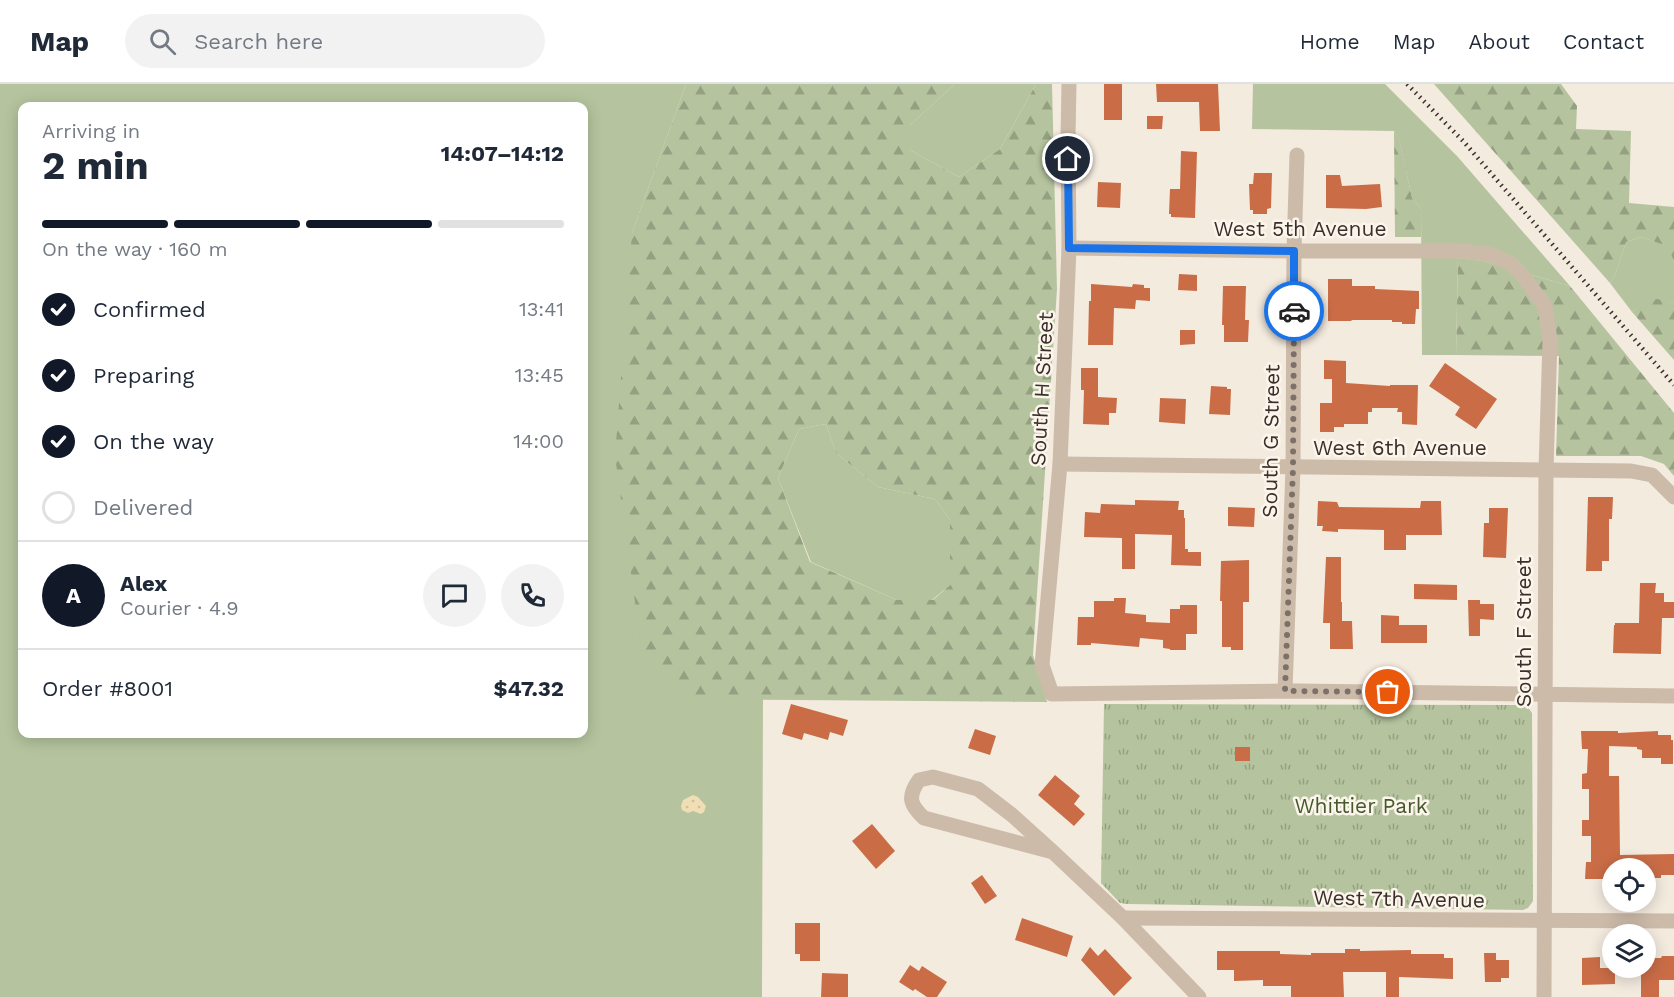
<!DOCTYPE html>
<meta charset="utf-8">
<style>
:root{--surface:#fff;--page:#f2f2f3;--text:#1f2937;--muted:#747a83;--line:#e0e1e3;--accent:#111827}
body{margin:0;font-family:"Work Sans",sans-serif;background:var(--page);color:var(--text);height:100vh;display:flex;flex-direction:column;font-size:22px;white-space:nowrap}
*{box-sizing:border-box;margin:0}
p{font-size:20px;color:var(--muted)}
.icon{flex:none;width:33px;height:33px;fill:none;stroke:currentColor;stroke-width:2;stroke-linecap:round;stroke-linejoin:round}
.map{position:relative;flex:1;overflow:hidden}
.panel{position:absolute;left:18px;top:18px;width:570px;height:636px;display:flex;flex-direction:column;background:var(--surface);border-radius:12px;box-shadow:0 3px 15px #0003}
.panel>*{flex:none}
.controls{position:absolute;left:1602px;top:774px;display:grid;gap:12px}
.controls a{display:grid;place-items:center;width:54px;height:54px;border-radius:50%;background:var(--surface);box-shadow:0 3px 15px #0003;font-size:30px}
.pin{position:absolute;display:grid;place-items:center;width:51px;height:51px;color:#fff;margin:-26px;border:3px solid #fff;border-radius:50%;box-shadow:0 2px 6px #0007}
.courier{position:absolute;display:grid;place-items:center;width:60px;height:60px;margin:-30px;border:4px solid #1a73e8;border-radius:50%;background:#fff;color:#222;box-shadow:0 2px 8px #0007}
.summary em{font-style:normal;font-weight:700}
.summary div{display:flex;flex-direction:column-reverse}
.summary{display:flex;align-items:center;justify-content:space-between;height:102px;padding:0 24px}
h1{font-size:39px;font-weight:700;line-height:45px}
.bar{display:grid;grid-template-columns:repeat(4,1fr);gap:9px 6px;align-content:center;height:72px;padding:0 24px}
.bar i{height:8px;border-radius:4px;background:var(--line)}
.bar .active{background:var(--accent)}
.bar p{grid-column:span 4}
.line{display:flex;align-items:center;gap:15px;padding:0 24px;border-top:2px solid var(--line)}
.line div{flex:1}
.round{display:grid;place-items:center;flex:none;width:63px;height:63px;border-radius:32px;background:var(--page)}
ol{padding:0 24px;list-style:none}
li{display:flex;align-items:center;gap:18px;height:66px}
li p{margin-inline-start:auto}
li .icon{padding:6px;border-radius:50%;background:var(--accent);color:#fff;stroke-width:4}
li:last-child{color:var(--muted)}
li i{width:33px;height:33px;border:3px solid var(--line);border-radius:50%}
header{display:flex;align-items:center;gap:36px;box-sizing:border-box;height:84px;padding:0 30px;background:var(--surface);border-bottom:2px solid var(--line)}
header strong{font-size:28px}
nav{display:flex;gap:33px;margin-inline-start:auto;font-size:21px}
.search{width:420px;height:54px;background:var(--page);display:flex;align-items:center;gap:15px;box-sizing:border-box;padding:0 21px;border-radius:33px;color:var(--muted);font-size:22px}
.map>svg:first-child{display:block}
.green{fill:#b5c49e;fill-rule:evenodd}
.forest{fill:url(#forest-firs);fill-rule:evenodd}
.sand{fill:url(#sand-dots)}
.park{fill:url(#park-tufts)}
.building{fill:#ca6d47}
.lines{fill:none;stroke-linecap:round;stroke-linejoin:round}
.street{stroke:#cdbbaa;stroke-width:15}
.rail{stroke:#3a2f2a;stroke-width:4.5;stroke-dasharray:1.5 4.5;stroke-linecap:butt}
.done{stroke:#7b7169;stroke-width:6;stroke-dasharray:0 10.8}
.route{stroke:#1a73e8;stroke-width:8}
.labels{text-anchor:middle;stroke-width:5;stroke-linejoin:round;paint-order:stroke}
.street-label{font-size:21px;fill:#3a2f2a;stroke:#fbf5ec}
.park-label{font-size:21px;fill:#46592c;stroke:#fbf5ec}
</style>
<header>
<strong>Map</strong>
<div class="search"><svg class="icon" aria-label="search" viewBox="0 0 24 24"><circle cx="10" cy="10" r="6"/><path d="M15 15l6 6"/></svg>Search here</div>
<nav><a>Home</a><a>Map</a><a>About</a><a>Contact</a></nav>
</header>
<div class="map">
<svg width="1674" height="913" viewBox="0 0 1674 913">
<defs>
<pattern id="forest-firs" width="22" height="20" patternUnits="userSpaceOnUse" patternTransform="scale(1.5)"><rect width="22" height="20" fill="#b5c49e"/><path d="M5 1l3.5 6h-7zM16 11l3.5 6h-7z" fill="#94a081"/></pattern>
<pattern id="sand-dots" width="8" height="8" patternUnits="userSpaceOnUse" patternTransform="scale(1.5)"><rect width="8" height="8" fill="#f0deb5"/><path d="M2 2h.1M6 6h.1" fill="none" stroke="#cfbf9c" stroke-width="1.8" stroke-linecap="round"/></pattern>
<pattern id="park-tufts" width="24" height="20" patternUnits="userSpaceOnUse" patternTransform="scale(1.5)"><rect width="24" height="20" fill="#b5c49e"/><path d="M3 7l-1-3M5 7V3M7 7l1-3M15 17l-1-3M17 17v-4M19 17l1-3" fill="none" stroke="#94a081"/></pattern>
</defs>
<rect width="100%" height="100%" fill="#f4ebdf"/>
<g class="green">
<path d="M0 0H686L632 149 681 615H763L762 913H0ZM22 22H584V650H22Z"/>
<path d="M955 0H1036L1000 65 959 93 910 66V41Z"/>
<path d="M1253 0H1385L1457 72 1570 202 1483 177 1458 174 1456 271H1422L1421 125 1412 114 1399 56 1394 47 1252 45Z"/>
<path d="M1641 153 1668 162 1674 177V219C1655 215 1647 215 1632 228L1610 199 1616 189 1626 158Z"/>
<path d="M826 340 836 369 878 403 935 415 950 436V501L932 516H897L811 478 778 394 799 345Z"/>
</g>
<g class="forest">
<path d="M686 0H955L910 41V66L959 93 1000 65 1036 0H1052L1057 205 1033 571 1047 618 681 615 641 562 615 372 632 149ZM826 340 836 369 878 403 935 415 950 436V501L933 516H897L810 478 778 394 799 345Z"/>
<path d="M1434 0H1561L1577 22 1576 45 1631 47 1629 119 1674 123V177L1667 162 1641 153 1626 158 1616 189 1610 199Z"/>
<path d="M1394 47 1399 55 1412 114 1421 125V153H1395Z"/>
<path d="M1458 174 1483 177 1570 202 1674 329V392L1664 380 1641 372H1556L1559 272 1456 271Z"/>
<path d="M1657 215 1674 219V276L1632 228 1641 220Z"/>
</g>
<path class="sand" d="M693 711 698 713 706 722 704 728 701 730 693 727 688 729 682 726 681 722 683 716Z"/>
<path class="park" d="M1104 620 1522 621 1527 622 1532 629 1533 817 1528 824 1523 826 1127 820 1120 819 1101 799Z"/>
<g class="building">
<rect x="1104" y="0" width="18" height="36"/>
<path d="M1156 0H1218L1220 47H1200L1199 18H1157Z"/>
<path d="M1147 32H1163L1162 45H1147Z"/>
<path d="M1181 67 1197 68 1195 134 1171 133V130H1169L1170 105H1180Z"/>
<path d="M1254 89H1272L1271 124 1267 125V130H1253V126H1250L1249 100H1253Z"/>
<path d="M1326 91H1340L1342 102 1380 100 1382 123 1366 125 1326 124Z"/>
<path d="M1098 98 1121 99 1120 124 1097 123Z"/>
<path d="M1179 190 1197 191V207L1178 206Z"/>
<path d="M1328 195H1352V202H1375V205L1419 207V225H1416L1415 240H1402V238H1392V236H1352L1351 237H1328Z"/>
<path d="M1091 200 1132 203 1133 200 1144 201V204H1150V217L1136 216 1135 225 1114 224 1113 261H1088L1089 217H1091Z"/>
<path d="M1223 202H1246L1245 236H1249L1248 258H1224V241H1222Z"/>
<path d="M1180 246H1195V260L1180 261Z"/>
<path d="M1324 276 1346 277V299L1390 302V301H1418L1417 341 1402 340V328H1397L1398 324H1372V328H1368V340H1344V343H1334V348H1320V319H1332V295H1324Z"/>
<path d="M1445 279 1497 315 1476 345 1455 331 1460 323 1429 302Z"/>
<path d="M1081 284H1098V313L1117 314 1116 329H1109V341L1083 340 1084 306H1081Z"/>
<path d="M1211 302 1227 303V305H1231L1230 331 1209 330Z"/>
<path d="M1160 314 1186 315 1185 340 1159 338Z"/>
<path d="M1588 413H1613L1612 435H1609V477H1602V487H1586Z"/>
<path d="M1135 416 1179 417 1178 426H1184V434H1185V465H1188V468H1201V482L1171 481 1172 451 1135 450V485H1122V454L1084 453 1085 428 1100 429 1101 420 1135 421Z"/>
<path d="M1318 417 1337 418 1339 423 1420 424 1421 417H1441L1442 451H1406V466H1384V446L1338 445V448L1322 447 1323 442H1317Z"/>
<path d="M1228 423 1255 424 1254 443 1228 442Z"/>
<path d="M1489 424H1508L1506 474 1483 473 1484 439H1489Z"/>
<path d="M1326 473H1341V518H1342V537H1352L1353 565H1330V539H1323Z"/>
<path d="M1249 476V518H1243V566H1231V563H1222V517H1220L1221 477Z"/>
<path d="M1640 499H1656L1655 509H1664V518H1674V534H1662L1661 570 1613 569 1614 541H1615V539H1639Z"/>
<path d="M1414 500 1457 501V516L1414 515Z"/>
<path d="M1114 514H1126L1125 529 1146 531V538L1170 539V525H1180V521H1197V550H1186V566H1170V565L1163 564V556L1140 554 1139 563 1091 559V561H1077L1078 533H1094V517H1114Z"/>
<path d="M1468 516H1480V520H1494V536L1480 535V552H1469Z"/>
<path d="M1381 531 1399 532V541H1427V559H1381Z"/>
<path d="M791 620 848 636 843 652 830 648 828 656 804 649 802 656 782 650Z"/>
<path d="M975 645 996 652 990 671 968 664Z"/>
<path d="M1581 647H1618V649L1658 647V651H1671V656H1673V680H1661V674H1642V666L1637 665V663L1609 662V692H1619L1620 771 1674 770V791H1661V794H1646L1645 784 1621 783V784H1612V795H1585L1586 778H1591V752H1582V736H1589V705H1582V690L1587 689 1588 665H1582Z"/>
<rect x="1235" y="663" width="15" height="14"/>
<path d="M1055 691 1080 712 1074 720 1085 730 1074 742 1038 711Z"/>
<path d="M872 740 895 767 876 785 852 757Z"/>
<path d="M982 791 997 812 985 820 971 799Z"/>
<path d="M1022 834 1073 852 1067 873 1015 856Z"/>
<path d="M795 839H820V877H800V870H795Z"/>
<path d="M1090 863 1098 872 1105 865 1132 894 1114 912 1081 876Z"/>
<path d="M1345 865H1360V867L1411 866V870H1444V874H1453V895L1399 893V913H1386V888H1343L1344 913H1291V902H1263V896L1234 897V886H1217V867H1280V870L1311 871V869H1345Z"/>
<path d="M1484 869H1496V876H1509V894H1501V898H1485Z"/>
<path d="M1662 872H1674V896H1659V913H1641V884H1646V874H1661Z"/>
<path d="M1600 873V884H1615V900L1582 901V874Z"/>
<path d="M910 881 919 887 922 882 947 898 937 913H927L915 905 913 907 899 898Z"/>
<path d="M822 889 848 890V913H821Z"/>
</g>
<g class="lines">
<g class="street">
<path d="M1069 0 1068 53 1069 164 1060 380 1042 581 1052 610 1297 607 1674 612"/>
<path d="M1069 164 1294 167H1460L1489 170 1510 179 1523 192 1545 222 1550 256 1546 386 1544 913"/>
<path d="M1060 380 1631 387 1652 391 1674 413"/>
<path d="M1285 607 1293 384 1294 167 1297 71"/>
<path d="M1053 768 924 734C910 721 907 713 919 696L933 693 978 705 1012 731 1053 768 1123 834 1199 913"/>
<path d="M1123 834 1674 837"/>
</g>
<path class="rail" d="M1407 0 1464 58 1674 301"/>
</g>
<g class="lines">
<path class="done" d="M1294 227 1293 384 1285 607 1388 608"/>
<path class="route" d="M1068 75 1069 164 1294 167V227"/>
</g>
<g class="labels">
<g class="street-label">
<text x="1300" y="152">West 5th Avenue</text>
<text transform="translate(1042 305) rotate(-87)" y="7">South H Street</text>
<text transform="translate(1271 357) rotate(-89)" y="7">South G Street</text>
<text x="1400" y="371">West 6th Avenue</text>
<text transform="translate(1524 548) rotate(-90)" y="7">South F Street</text>
<text transform="translate(1399 815) rotate(1)" y="7">West 7th Avenue</text>
</g>
<g class="park-label">
<text x="1361" y="729">Whittier Park</text>
</g>
</g>
</svg>
<div class="controls">
<a><svg class="icon" aria-label="locate" viewBox="0 0 24 24"><circle cx="12" cy="12" r="6"/><path d="M12 2v4M12 18v4M2 12h4M18 12h4"/></svg></a>
<a><svg class="icon" aria-label="layers" viewBox="0 0 24 24"><path d="M12 4l9 5-9 5-9-5zM3 14l9 5 9-5"/></svg></a>
</div>
<div class="pin" style="left:1388px;top:608px;background:#ea580c"><svg class="icon" aria-label="bag" viewBox="0 0 24 24"><path d="M5 8h14l-1 12H6zM9 8a3 3 0 0 1 6 0"/></svg></div>
<div class="pin" style="left:1068px;top:75px;background:#1f2937"><svg class="icon" aria-label="home" viewBox="0 0 24 24"><path d="M3 11l9-7 9 7M6 9v11h12V9"/></svg></div>
<div class="courier" style="left:1294px;top:227px"><svg class="icon" aria-label="car" viewBox="0 0 24 24"><path d="M5 17H2v-5l4-1 3-4h7l3 4 3 1v5h-3M9 17h6M6 11h13"/><circle cx="7" cy="17" r="2"/><circle cx="17" cy="17" r="2"/></svg></div>
<section class="panel">
<div class="summary"><div><h1>2 min</h1><p>Arriving in</p></div><em>14:07–14:12</em></div>
<div class="bar"><i class="active"></i><i class="active"></i><i class="active"></i><i></i><p>On the way · 160 m</p></div>
<ol>
<li><svg class="icon" aria-label="check" viewBox="0 0 24 24"><path d="M5 12l5 5 9-10"/></svg>Confirmed<p>13:41</p></li>
<li><svg class="icon" aria-label="check" viewBox="0 0 24 24"><path d="M5 12l5 5 9-10"/></svg>Preparing<p>13:45</p></li>
<li><svg class="icon" aria-label="check" viewBox="0 0 24 24"><path d="M5 12l5 5 9-10"/></svg>On the way<p>14:00</p></li>
<li><i></i>Delivered</li>
</ol>
<div class="line" style="height:108px"><b class="round" style="background:var(--accent);color:#fff">A</b><div><b>Alex</b><p>Courier · 4.9</p></div><a class="round"><svg class="icon" aria-label="chat" viewBox="0 0 24 24"><path d="M4 5h16v11H9l-5 4z"/></svg></a><a class="round"><svg class="icon" aria-label="phone" viewBox="0 0 24 24"><path d="M5 4h4l2 5-3 2q2 4 5 5l2-3 5 2v4C11 20 4 13 5 4z"/></svg></a></div>
<div class="line" style="height:78px"><div>Order #8001</div><b>$47.32</b></div>
</section>
</div>
